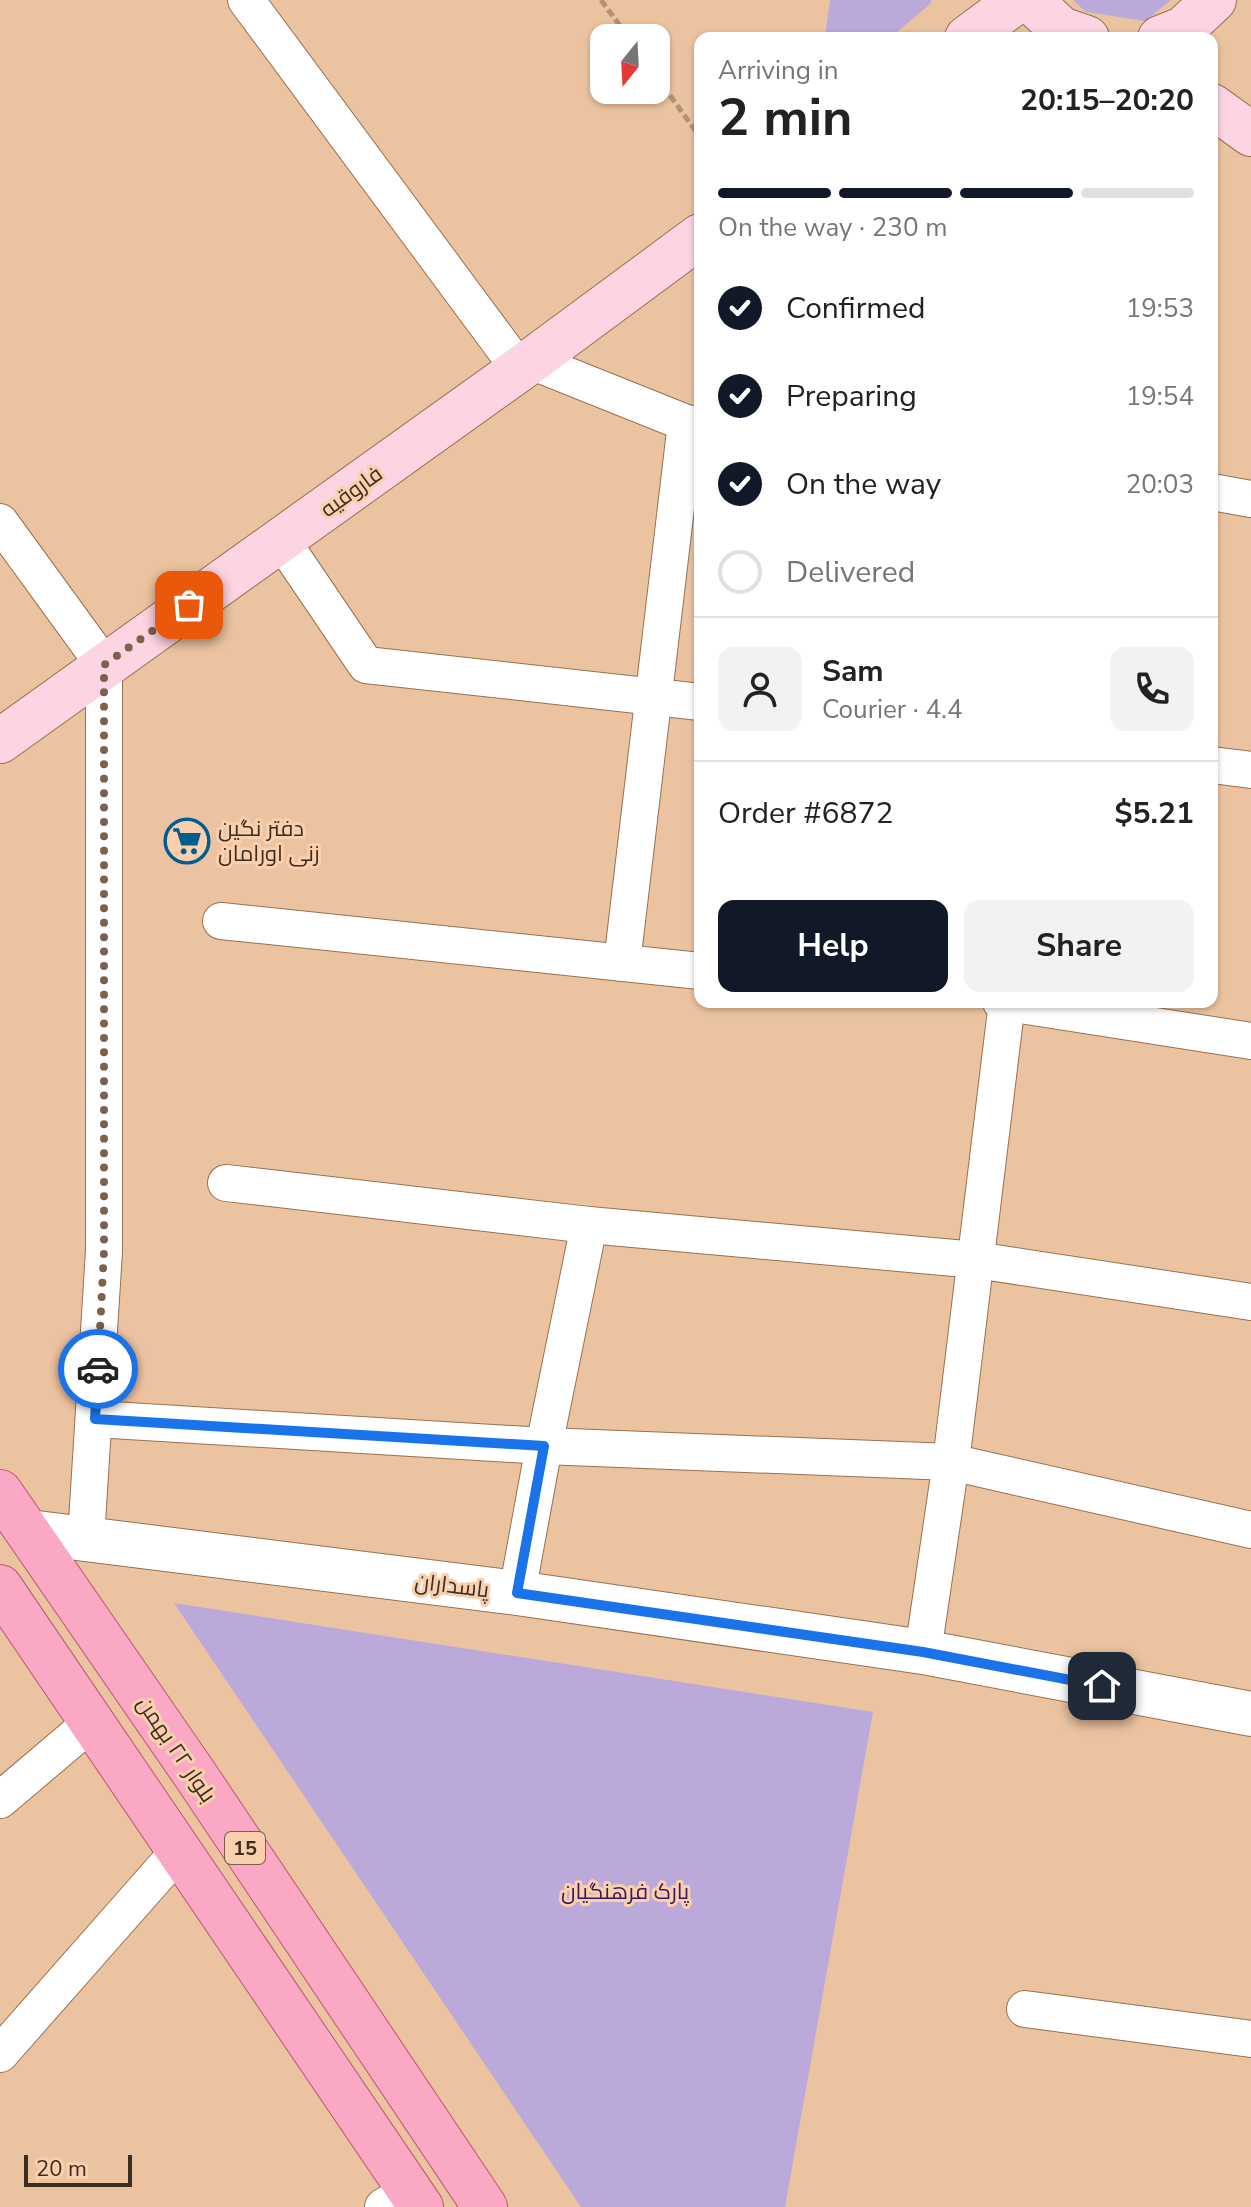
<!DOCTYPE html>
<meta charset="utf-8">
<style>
:root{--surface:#fff;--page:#f2f2f2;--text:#222;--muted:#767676;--line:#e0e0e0;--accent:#111827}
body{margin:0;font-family:"Nunito Sans",Cairo,sans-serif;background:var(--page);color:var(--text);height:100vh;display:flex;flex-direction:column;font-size:30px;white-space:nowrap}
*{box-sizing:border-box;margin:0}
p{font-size:26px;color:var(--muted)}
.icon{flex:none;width:44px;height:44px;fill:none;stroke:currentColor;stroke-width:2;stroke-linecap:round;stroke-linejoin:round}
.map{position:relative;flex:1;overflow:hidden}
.side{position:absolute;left:694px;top:32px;width:524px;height:976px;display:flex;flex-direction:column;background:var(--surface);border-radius:16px;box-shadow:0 2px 6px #0004}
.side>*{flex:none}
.needle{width:52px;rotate:198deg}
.tools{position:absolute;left:590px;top:24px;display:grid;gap:16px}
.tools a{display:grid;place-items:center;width:80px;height:80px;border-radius:16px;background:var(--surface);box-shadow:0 2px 6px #0004;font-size:40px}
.scale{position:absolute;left:24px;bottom:20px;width:108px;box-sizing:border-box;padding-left:8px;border:4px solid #3d2d20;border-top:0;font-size:22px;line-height:28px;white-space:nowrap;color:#3d2d20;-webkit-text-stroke:6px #f9cfad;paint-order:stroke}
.pin{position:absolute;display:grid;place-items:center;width:68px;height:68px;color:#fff;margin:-34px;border-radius:16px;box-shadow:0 4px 12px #0006}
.courier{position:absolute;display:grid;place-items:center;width:80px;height:80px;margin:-40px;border:6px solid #1a73e8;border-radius:50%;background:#fff;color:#222;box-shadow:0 2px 10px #0007}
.headline em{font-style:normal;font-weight:700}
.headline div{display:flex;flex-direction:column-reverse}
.headline{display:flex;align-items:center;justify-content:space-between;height:136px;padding:0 24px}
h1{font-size:52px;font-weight:700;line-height:60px}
.bar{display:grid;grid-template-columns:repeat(4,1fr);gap:12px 8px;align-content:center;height:96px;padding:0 24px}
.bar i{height:10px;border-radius:6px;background:var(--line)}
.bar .on{background:var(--accent)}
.bar p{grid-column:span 4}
.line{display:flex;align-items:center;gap:20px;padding:0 24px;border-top:2px solid var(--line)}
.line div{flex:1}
.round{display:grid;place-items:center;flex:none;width:84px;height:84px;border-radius:16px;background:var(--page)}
ol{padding:0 24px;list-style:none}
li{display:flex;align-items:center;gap:24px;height:88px}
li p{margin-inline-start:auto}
li .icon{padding:8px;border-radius:50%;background:var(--accent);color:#fff;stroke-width:4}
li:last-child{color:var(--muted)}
li i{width:44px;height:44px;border:4px solid var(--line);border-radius:50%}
.button{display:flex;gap:16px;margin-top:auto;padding:16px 24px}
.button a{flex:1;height:92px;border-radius:16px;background:var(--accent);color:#fff;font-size:32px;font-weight:700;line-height:92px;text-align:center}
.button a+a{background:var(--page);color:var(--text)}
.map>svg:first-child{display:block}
.green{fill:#bbaad9}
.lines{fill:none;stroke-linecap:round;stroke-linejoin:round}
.minor-casing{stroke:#977151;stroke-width:38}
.tertiary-casing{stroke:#977151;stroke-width:46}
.secondary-casing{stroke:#977151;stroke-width:46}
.primary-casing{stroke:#b75771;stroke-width:46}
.path{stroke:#b29175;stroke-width:5;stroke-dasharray:8 4;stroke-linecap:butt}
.minor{stroke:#fff;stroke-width:36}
.tertiary{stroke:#fff;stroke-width:44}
.secondary{stroke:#fdd4e1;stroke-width:44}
.primary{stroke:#fba8c4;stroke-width:44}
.done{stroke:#7a624d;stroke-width:8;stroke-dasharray:0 14.4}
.route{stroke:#1a73e8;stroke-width:10}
.labels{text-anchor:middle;stroke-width:6;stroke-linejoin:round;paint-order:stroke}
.shield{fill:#f9cfad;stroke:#755e4a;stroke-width:2}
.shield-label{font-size:20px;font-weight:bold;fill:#3d2d20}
.street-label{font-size:22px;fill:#3d2d20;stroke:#f9cfad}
.poi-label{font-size:22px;fill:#3d2d20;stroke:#f9cfad;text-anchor:start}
.park-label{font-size:22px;fill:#3a185e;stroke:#f9cfad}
</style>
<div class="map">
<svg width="1251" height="2207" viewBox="0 0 1251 2207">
<rect width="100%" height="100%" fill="#ecc3a0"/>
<g class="green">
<path d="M830 0H931V3L890 38H825Z"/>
<path d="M1073 0H1171L1145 21 1086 12Z"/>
<path d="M174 1603 873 1712 785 2207H581Z"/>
</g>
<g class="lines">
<g class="minor-casing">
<g id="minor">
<path d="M246 0 520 370"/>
<path d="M531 361 686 423 700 425"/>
<path d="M1212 492 1251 499"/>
<path d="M0 522 104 665V1251L86 1538"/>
<path d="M282 541 366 665 700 702"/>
<path d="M1212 765 1251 770"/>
<path d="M221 921 700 971"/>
<path d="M622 963 686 423"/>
<path d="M1001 1002 1251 1041"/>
<path d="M226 1183 589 1225 976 1260 1251 1302"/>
<path d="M95 1419 544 1446 951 1462 1251 1530"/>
<path d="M517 1593 544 1446 589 1225"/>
<path d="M923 1652 951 1462 1007 1002"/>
<path d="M0 1800 92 1722"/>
<path d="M1025 2009 1251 2039"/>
<path d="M0 2054 178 1852"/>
<path d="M383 2207 411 2191"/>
</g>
</g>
<g class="tertiary-casing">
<path id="tertiary" d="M29 1532 517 1593 923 1652 1251 1714"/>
</g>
<g class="secondary-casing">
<g id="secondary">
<path d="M1030 0 1061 29 1087 38"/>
<path d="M967 38 1018 0"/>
<path d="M1160 38 1183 29 1214 0"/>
<path d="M1212 106 1251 134"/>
<path d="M0 741 531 361 700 236"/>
</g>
</g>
<g class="primary-casing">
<g id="primary">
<path d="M0 1492 196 1776 485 2207"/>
<path d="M0 1587 421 2207"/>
</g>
</g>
<g class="path">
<path d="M601 0 629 38"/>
<path d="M656 76 700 137"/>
</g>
<use href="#minor" class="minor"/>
<use href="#tertiary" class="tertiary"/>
<use href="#secondary" class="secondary"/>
<use href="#primary" class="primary"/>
</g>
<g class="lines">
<path class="done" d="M98 1369 104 1251V665L189 605"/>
<path class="route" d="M98 1369 95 1419 544 1446 517 1593 923 1652 1102 1686"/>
</g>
<defs>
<g id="supermarket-ring" transform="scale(2.3)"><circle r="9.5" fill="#f9cfad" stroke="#005d8d" stroke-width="1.5"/><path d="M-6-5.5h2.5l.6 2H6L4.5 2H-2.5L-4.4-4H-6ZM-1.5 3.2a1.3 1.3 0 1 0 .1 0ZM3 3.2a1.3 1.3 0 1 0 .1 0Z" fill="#005d8d"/></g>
</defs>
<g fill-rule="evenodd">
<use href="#supermarket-ring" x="187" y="841"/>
</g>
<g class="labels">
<rect class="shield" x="225" y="1832" width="40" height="32" rx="6"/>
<g class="shield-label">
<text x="245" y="1855">15</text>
</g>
<g class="street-label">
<text transform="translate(351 491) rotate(-36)" y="8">فاروقیه</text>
<text transform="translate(452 1585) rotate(7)" y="8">پاسداران</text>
<text transform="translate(177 1749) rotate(56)" y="8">بلوار ۲۲ بهمن</text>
</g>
<g class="poi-label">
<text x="218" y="836">دفتر نگین<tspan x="218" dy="25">زنی اورامان</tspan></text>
</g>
<g class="park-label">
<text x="625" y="1899">پارک فرهنگیان</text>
</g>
</g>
</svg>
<div class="tools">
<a><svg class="needle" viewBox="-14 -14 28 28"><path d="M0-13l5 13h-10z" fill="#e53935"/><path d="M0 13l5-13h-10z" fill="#767676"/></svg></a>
</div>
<div class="scale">20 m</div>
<div class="pin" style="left:189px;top:605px;background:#ea580c"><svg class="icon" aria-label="bag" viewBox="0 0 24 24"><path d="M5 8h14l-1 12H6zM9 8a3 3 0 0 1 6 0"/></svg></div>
<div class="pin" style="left:1102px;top:1686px;background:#1f2937"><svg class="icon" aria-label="home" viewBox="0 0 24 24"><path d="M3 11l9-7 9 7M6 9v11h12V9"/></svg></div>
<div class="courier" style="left:98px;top:1369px"><svg class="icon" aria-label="car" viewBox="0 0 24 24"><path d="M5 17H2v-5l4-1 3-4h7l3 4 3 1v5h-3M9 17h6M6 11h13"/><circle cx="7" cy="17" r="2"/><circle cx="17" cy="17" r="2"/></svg></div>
<section class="side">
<div class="headline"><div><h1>2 min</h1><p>Arriving in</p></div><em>20:15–20:20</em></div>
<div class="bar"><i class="on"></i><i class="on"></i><i class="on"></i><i></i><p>On the way · 230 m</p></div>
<ol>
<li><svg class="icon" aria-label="check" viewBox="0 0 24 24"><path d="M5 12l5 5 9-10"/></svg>Confirmed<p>19:53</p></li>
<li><svg class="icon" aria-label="check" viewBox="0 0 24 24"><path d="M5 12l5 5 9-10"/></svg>Preparing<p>19:54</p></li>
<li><svg class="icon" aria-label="check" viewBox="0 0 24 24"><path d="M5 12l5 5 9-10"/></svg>On the way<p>20:03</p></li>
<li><i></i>Delivered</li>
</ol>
<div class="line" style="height:144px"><a class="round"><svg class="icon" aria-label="person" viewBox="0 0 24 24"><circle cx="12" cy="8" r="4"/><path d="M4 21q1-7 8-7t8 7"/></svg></a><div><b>Sam</b><p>Courier · 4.4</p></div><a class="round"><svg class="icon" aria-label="phone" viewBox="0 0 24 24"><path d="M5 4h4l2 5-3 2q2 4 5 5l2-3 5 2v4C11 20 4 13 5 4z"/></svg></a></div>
<div class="line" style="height:104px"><div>Order #6872</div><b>$5.21</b></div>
<div class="button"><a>Help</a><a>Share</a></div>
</section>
</div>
